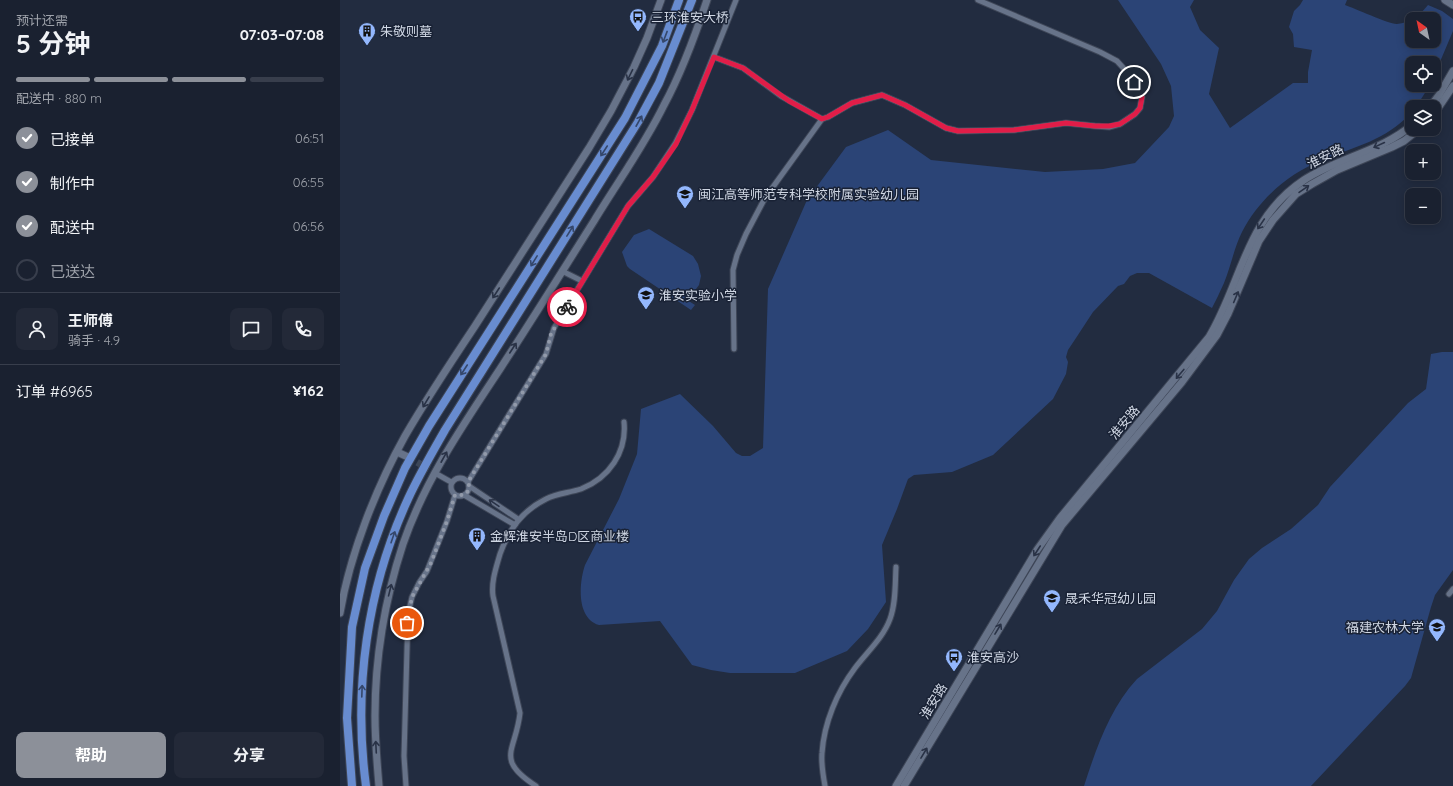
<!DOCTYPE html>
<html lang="zh">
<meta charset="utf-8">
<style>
:root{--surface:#1a2130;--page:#232938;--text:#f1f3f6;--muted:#9fa3ab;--line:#383e4c;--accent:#8c9099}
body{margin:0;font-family:Quicksand,"Noto Sans SC",sans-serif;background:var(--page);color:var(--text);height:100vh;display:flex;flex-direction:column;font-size:15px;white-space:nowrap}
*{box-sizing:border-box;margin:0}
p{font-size:13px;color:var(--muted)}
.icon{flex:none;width:22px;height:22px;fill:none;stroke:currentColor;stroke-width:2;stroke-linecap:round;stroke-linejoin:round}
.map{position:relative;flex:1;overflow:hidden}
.drawer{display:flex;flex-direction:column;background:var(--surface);width:340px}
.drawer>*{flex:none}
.needle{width:26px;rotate:327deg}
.tools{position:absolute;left:1065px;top:12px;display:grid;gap:8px}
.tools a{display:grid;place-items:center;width:36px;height:36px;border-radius:8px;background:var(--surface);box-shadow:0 2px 10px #0003,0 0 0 1px var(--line);font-size:20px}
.pin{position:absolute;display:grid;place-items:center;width:34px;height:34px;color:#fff;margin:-17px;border:2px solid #fff;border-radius:50%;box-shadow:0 1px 4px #0007}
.courier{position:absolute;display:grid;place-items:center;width:40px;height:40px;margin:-20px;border:3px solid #e11d48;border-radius:50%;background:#fff;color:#222;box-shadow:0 1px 5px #0007}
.overview em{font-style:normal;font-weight:700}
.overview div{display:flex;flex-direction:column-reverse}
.overview{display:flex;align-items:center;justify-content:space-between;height:68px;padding:0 16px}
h1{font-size:26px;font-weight:700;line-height:30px}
.bar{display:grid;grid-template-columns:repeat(4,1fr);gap:6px 4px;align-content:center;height:48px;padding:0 16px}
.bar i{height:5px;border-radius:3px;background:var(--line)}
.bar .selected{background:var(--accent)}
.bar p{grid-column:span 4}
.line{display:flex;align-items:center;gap:10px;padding:0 16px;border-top:1px solid var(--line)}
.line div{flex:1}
.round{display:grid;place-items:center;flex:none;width:42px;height:42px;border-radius:8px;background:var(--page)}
ol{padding:0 16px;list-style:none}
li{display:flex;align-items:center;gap:12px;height:44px}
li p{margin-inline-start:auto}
li .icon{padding:4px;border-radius:50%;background:var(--accent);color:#fff;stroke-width:4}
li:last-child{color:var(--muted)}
li i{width:22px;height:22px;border:2px solid var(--line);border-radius:50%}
.primary-button{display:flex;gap:8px;margin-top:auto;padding:8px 16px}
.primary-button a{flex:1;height:46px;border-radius:8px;background:var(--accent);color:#fff;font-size:16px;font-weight:700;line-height:46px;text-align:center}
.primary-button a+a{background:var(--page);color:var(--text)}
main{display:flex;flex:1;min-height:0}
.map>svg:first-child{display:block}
.green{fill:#2b4476;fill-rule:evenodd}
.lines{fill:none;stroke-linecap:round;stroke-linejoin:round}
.secondary-tunnel{stroke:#3c4658;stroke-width:7;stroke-dasharray:7 3.5;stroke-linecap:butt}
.minor-casing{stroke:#3e4657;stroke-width:7}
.secondary-casing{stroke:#3e4657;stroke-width:9}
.trunk-casing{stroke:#3e4657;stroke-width:10}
.minor{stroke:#677389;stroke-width:5}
.secondary{stroke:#677389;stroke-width:7}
.trunk{stroke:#688cd0;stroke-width:8}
.oneway{stroke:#35476b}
.oneway2{stroke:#293246}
.done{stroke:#929aaa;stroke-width:4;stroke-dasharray:0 7.2}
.route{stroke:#e11d48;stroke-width:5}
.labels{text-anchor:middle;stroke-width:3;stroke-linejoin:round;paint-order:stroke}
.poi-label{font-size:13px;fill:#cfd6e3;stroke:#192235;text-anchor:start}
.street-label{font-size:13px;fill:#cfd6e3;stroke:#192235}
</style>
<main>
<section class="drawer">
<div class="overview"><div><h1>5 分钟</h1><p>预计还需</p></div><em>07:03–07:08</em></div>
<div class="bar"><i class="selected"></i><i class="selected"></i><i class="selected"></i><i></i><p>配送中 · 880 m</p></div>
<ol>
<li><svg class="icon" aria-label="check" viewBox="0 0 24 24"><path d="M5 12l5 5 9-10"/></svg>已接单<p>06:51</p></li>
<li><svg class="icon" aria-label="check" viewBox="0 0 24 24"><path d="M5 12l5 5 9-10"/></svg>制作中<p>06:55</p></li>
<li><svg class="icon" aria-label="check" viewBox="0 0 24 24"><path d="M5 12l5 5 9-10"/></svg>配送中<p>06:56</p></li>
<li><i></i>已送达</li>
</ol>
<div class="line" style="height:72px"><a class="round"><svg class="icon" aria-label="person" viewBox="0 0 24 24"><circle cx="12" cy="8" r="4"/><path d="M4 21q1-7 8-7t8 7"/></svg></a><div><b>王师傅</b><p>骑手 · 4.9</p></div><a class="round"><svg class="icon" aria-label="chat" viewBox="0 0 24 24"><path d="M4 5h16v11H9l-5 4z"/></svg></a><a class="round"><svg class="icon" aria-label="phone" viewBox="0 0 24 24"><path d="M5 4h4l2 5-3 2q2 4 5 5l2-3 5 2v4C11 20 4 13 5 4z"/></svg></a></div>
<div class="line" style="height:52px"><div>订单 #6965</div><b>¥162</b></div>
<div class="primary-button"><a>帮助</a><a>分享</a></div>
</section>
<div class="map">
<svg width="1113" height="786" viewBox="0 0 1113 786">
<rect width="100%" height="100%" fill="#222c40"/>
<g class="green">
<path d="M778 0H854L850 7 860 30 879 48 869 94 890 128 953 83H968V72L972 50 954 47 953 34 949 27 954 11 960 5 963 0H1007L1005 5C1014 8 1051 25 1057 24 1070 23 1081 14 1088 5L1102 11 1113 19V31L1094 76V63H1072V85H1090L1076 107H1072V112C1045 141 1016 146 982 160 948 174 919 199 902 232 894 248 891 266 884 283 880 292 876 300 872 308L809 273H797L790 276 784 284 778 286 753 312 736 338 728 350 726 357 728 362 726 374 713 399 653 455 612 472 574 475 568 479 557 509 542 545 546 602 528 629 507 651 455 673H390L371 670 352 665 320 621 259 625C236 618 239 583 245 565L279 499 297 454 301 409 340 394 373 426 396 453 402 456H410L423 448 428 289 467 200 506 147 548 130 591 160 705 172 763 169 795 163 829 127 834 116 831 86 821 64ZM1072 19H1094V41H1072Z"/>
<path d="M309 229 353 256 358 264 361 276 359 285 356 289 344 298 355 305 351 310 290 269 287 266 282 252 294 235Z"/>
<path d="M1102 352H1113V570L1095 595 1091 607 1071 678 1065 686 971 786H744C756 749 770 708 797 679L862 629 877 611 894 580 909 559 922 548 951 529 978 505 990 487 1068 403 1086 389 1091 354Z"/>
</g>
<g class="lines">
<path class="secondary-tunnel" d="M68 457 89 469"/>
<g class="minor-casing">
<g id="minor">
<path d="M374 57 403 68 441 96 482 119"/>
<path d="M222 271 242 281"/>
<path d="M394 349 393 270 397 255 406 234 425 198 482 119 488 117 512 103 542 95 565 105 606 128 618 131 674 130 726 123 755 126 769 127 780 124 795 114 800 108 802 97 788 73 777 61 760 52 638 0"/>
<path d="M95 473 111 482"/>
<circle cx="120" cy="487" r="9"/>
<path d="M128 482 206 354 214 328 288 206 313 177 335 144 352 110 396 0"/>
<path d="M129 486 178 519"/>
<path d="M124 495 175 525"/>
<path d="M1109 594 1113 589"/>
<path d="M66 786 64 756 68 614 72 597 79 583 87 571 107 521 115 495"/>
<path d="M196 786C154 759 176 751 180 713L153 596C151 582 156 568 160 554 169 529 182 511 206 499 217 493 229 493 241 489 269 478 287 452 284 422"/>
<path d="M485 786C483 775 481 764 482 753 484 723 497 692 515 668 527 652 543 638 550 619 556 603 555 584 556 567"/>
</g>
</g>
<g class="secondary-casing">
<g id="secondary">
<path d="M1105 0 1113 5"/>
<path d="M1090 107 1099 95 1113 71"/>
<path d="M1094 114 1113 86"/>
<path d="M57 452 68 457"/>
<path d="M0 613C10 554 36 488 65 436 87 398 111 362 135 326 173 267 211 207 249 148L271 111 294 67 307 38 321 0"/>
<path d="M39 786C37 763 35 740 35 716 35 658 45 599 63 544 85 480 123 425 160 369 192 320 223 270 254 221 277 183 304 146 324 105 342 72 355 36 367 0"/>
<path d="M556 786 697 550 720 518 869 337C902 282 905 219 964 180 997 158 1042 151 1072 125"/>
<path d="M564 786 722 525 842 382 877 335 888 314 919 241 933 220 956 194 972 184 997 170 1052 147 1064 141 1079 129"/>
</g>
</g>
<g class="trunk-casing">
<g id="trunk">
<path d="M12 786 7 718 12 627 25 568 44 516 65 468 89 426 285 118 322 46 339 0"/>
<path d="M26 786C13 689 27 588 68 499 79 475 92 453 105 430L298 122 319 83 352 0"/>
</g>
</g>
<use href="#minor" class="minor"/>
<use href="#secondary" class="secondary"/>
<use href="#trunk" class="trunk"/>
</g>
<defs><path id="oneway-shaft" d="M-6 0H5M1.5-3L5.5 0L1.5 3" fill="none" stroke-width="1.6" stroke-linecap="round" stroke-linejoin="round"/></defs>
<g class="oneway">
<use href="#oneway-shaft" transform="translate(325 37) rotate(111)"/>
<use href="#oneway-shaft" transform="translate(299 121) rotate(-61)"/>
<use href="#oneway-shaft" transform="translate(264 151) rotate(123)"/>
<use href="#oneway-shaft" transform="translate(230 231) rotate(-58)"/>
<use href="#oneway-shaft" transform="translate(194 261) rotate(122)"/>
<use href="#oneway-shaft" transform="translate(124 370) rotate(123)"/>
<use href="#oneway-shaft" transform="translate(53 537) rotate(-71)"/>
<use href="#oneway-shaft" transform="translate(22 691) rotate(-88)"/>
</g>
<g class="oneway2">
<use href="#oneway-shaft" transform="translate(290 75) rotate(116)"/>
<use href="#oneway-shaft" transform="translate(1039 145) rotate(155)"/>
<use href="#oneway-shaft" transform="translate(964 189) rotate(-35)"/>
<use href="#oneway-shaft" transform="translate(921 224) rotate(124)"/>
<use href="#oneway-shaft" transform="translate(156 293) rotate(123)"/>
<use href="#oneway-shaft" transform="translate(896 297) rotate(-67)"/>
<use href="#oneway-shaft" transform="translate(173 348) rotate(-57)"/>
<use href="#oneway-shaft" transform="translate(840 374) rotate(130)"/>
<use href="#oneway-shaft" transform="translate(86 402) rotate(121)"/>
<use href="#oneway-shaft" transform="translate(104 457) rotate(-61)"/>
<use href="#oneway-shaft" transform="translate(154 503) rotate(-146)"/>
<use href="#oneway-shaft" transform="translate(697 551) rotate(123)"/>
<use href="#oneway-shaft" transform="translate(50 590) rotate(-76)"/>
<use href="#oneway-shaft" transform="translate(658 629) rotate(-59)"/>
<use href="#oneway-shaft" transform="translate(36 747) rotate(-93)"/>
<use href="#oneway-shaft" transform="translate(584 753) rotate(-59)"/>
</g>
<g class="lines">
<path class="done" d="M67 623 72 597 91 563 107 521 115 495H124C129 492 130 487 128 482L206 354 211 334 227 307"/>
<path class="route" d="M227 307 288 206 313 177 336 144 352 110 374 57 403 68 449 101 482 119 488 117 512 103 542 95 565 105 606 128 618 131 674 130 726 123 755 126H769L780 124 795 114 800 108 802 97 794 82"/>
</g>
<defs>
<g id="bus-pin" transform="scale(0.9)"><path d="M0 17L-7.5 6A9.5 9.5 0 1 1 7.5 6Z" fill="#93b7fd" stroke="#192235"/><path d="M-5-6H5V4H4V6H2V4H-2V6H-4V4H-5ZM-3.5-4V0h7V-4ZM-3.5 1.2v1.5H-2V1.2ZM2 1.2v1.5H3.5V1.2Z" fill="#111"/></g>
<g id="building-pin" transform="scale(0.9)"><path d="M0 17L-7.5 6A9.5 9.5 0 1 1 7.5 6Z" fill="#93b7fd" stroke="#192235"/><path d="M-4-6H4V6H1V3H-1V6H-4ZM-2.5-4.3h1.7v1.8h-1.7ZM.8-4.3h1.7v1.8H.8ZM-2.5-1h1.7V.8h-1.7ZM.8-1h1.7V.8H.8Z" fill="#111"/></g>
<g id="school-pin" transform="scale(0.9)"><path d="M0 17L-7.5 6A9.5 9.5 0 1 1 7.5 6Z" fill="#93b7fd" stroke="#192235"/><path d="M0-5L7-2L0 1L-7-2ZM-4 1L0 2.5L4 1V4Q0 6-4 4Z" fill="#111"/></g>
<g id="university-pin" transform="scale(0.9)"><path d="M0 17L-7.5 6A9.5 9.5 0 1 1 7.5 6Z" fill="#93b7fd" stroke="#192235"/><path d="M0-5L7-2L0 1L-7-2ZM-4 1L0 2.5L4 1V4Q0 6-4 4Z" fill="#111"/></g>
</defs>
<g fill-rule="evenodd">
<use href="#bus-pin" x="298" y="17"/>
<use href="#building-pin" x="27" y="31"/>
<use href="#school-pin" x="345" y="194"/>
<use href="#school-pin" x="306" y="295"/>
<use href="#building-pin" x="137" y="536"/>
<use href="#school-pin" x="712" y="598"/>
<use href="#university-pin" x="1097" y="627"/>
<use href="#bus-pin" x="614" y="657"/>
</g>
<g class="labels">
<g class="poi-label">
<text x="311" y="22">三环淮安大桥</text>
<text x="40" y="36">朱敬则墓</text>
<text x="358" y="199">闽江高等师范专科学校附属实验幼儿园</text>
<text x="319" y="300">淮安实验小学</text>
<text x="150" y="541">金辉淮安半岛D区商业楼</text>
<text x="725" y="603">晟禾华冠幼儿园</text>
<text x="1084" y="632" text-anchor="end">福建农林大学</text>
<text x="627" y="662">淮安高沙</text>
</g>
<g class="street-label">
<text transform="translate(985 156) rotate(-26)" y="5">淮安路</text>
<text transform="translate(784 422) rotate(-50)" y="5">淮安路</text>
<text transform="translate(593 701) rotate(-59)" y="5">淮安路</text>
</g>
</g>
</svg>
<div class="tools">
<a><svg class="needle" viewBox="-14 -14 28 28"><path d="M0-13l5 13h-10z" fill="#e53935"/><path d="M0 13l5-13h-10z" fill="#9fa3ab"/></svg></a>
<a><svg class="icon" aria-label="locate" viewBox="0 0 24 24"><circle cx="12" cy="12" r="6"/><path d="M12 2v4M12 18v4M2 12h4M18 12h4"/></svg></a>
<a><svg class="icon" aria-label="layers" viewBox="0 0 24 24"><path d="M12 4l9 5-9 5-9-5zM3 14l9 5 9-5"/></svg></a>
<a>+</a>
<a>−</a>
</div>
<div class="pin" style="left:67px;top:623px;background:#ea580c"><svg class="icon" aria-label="bag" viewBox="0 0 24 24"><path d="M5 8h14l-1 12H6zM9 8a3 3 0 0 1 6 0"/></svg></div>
<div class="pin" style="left:794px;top:82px;background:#1f2937"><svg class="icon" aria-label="home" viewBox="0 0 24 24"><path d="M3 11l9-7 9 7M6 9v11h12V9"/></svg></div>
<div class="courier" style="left:227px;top:307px"><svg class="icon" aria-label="bike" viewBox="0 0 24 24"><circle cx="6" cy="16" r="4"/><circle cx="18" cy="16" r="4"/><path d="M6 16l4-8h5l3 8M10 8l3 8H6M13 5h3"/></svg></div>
</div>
</main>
